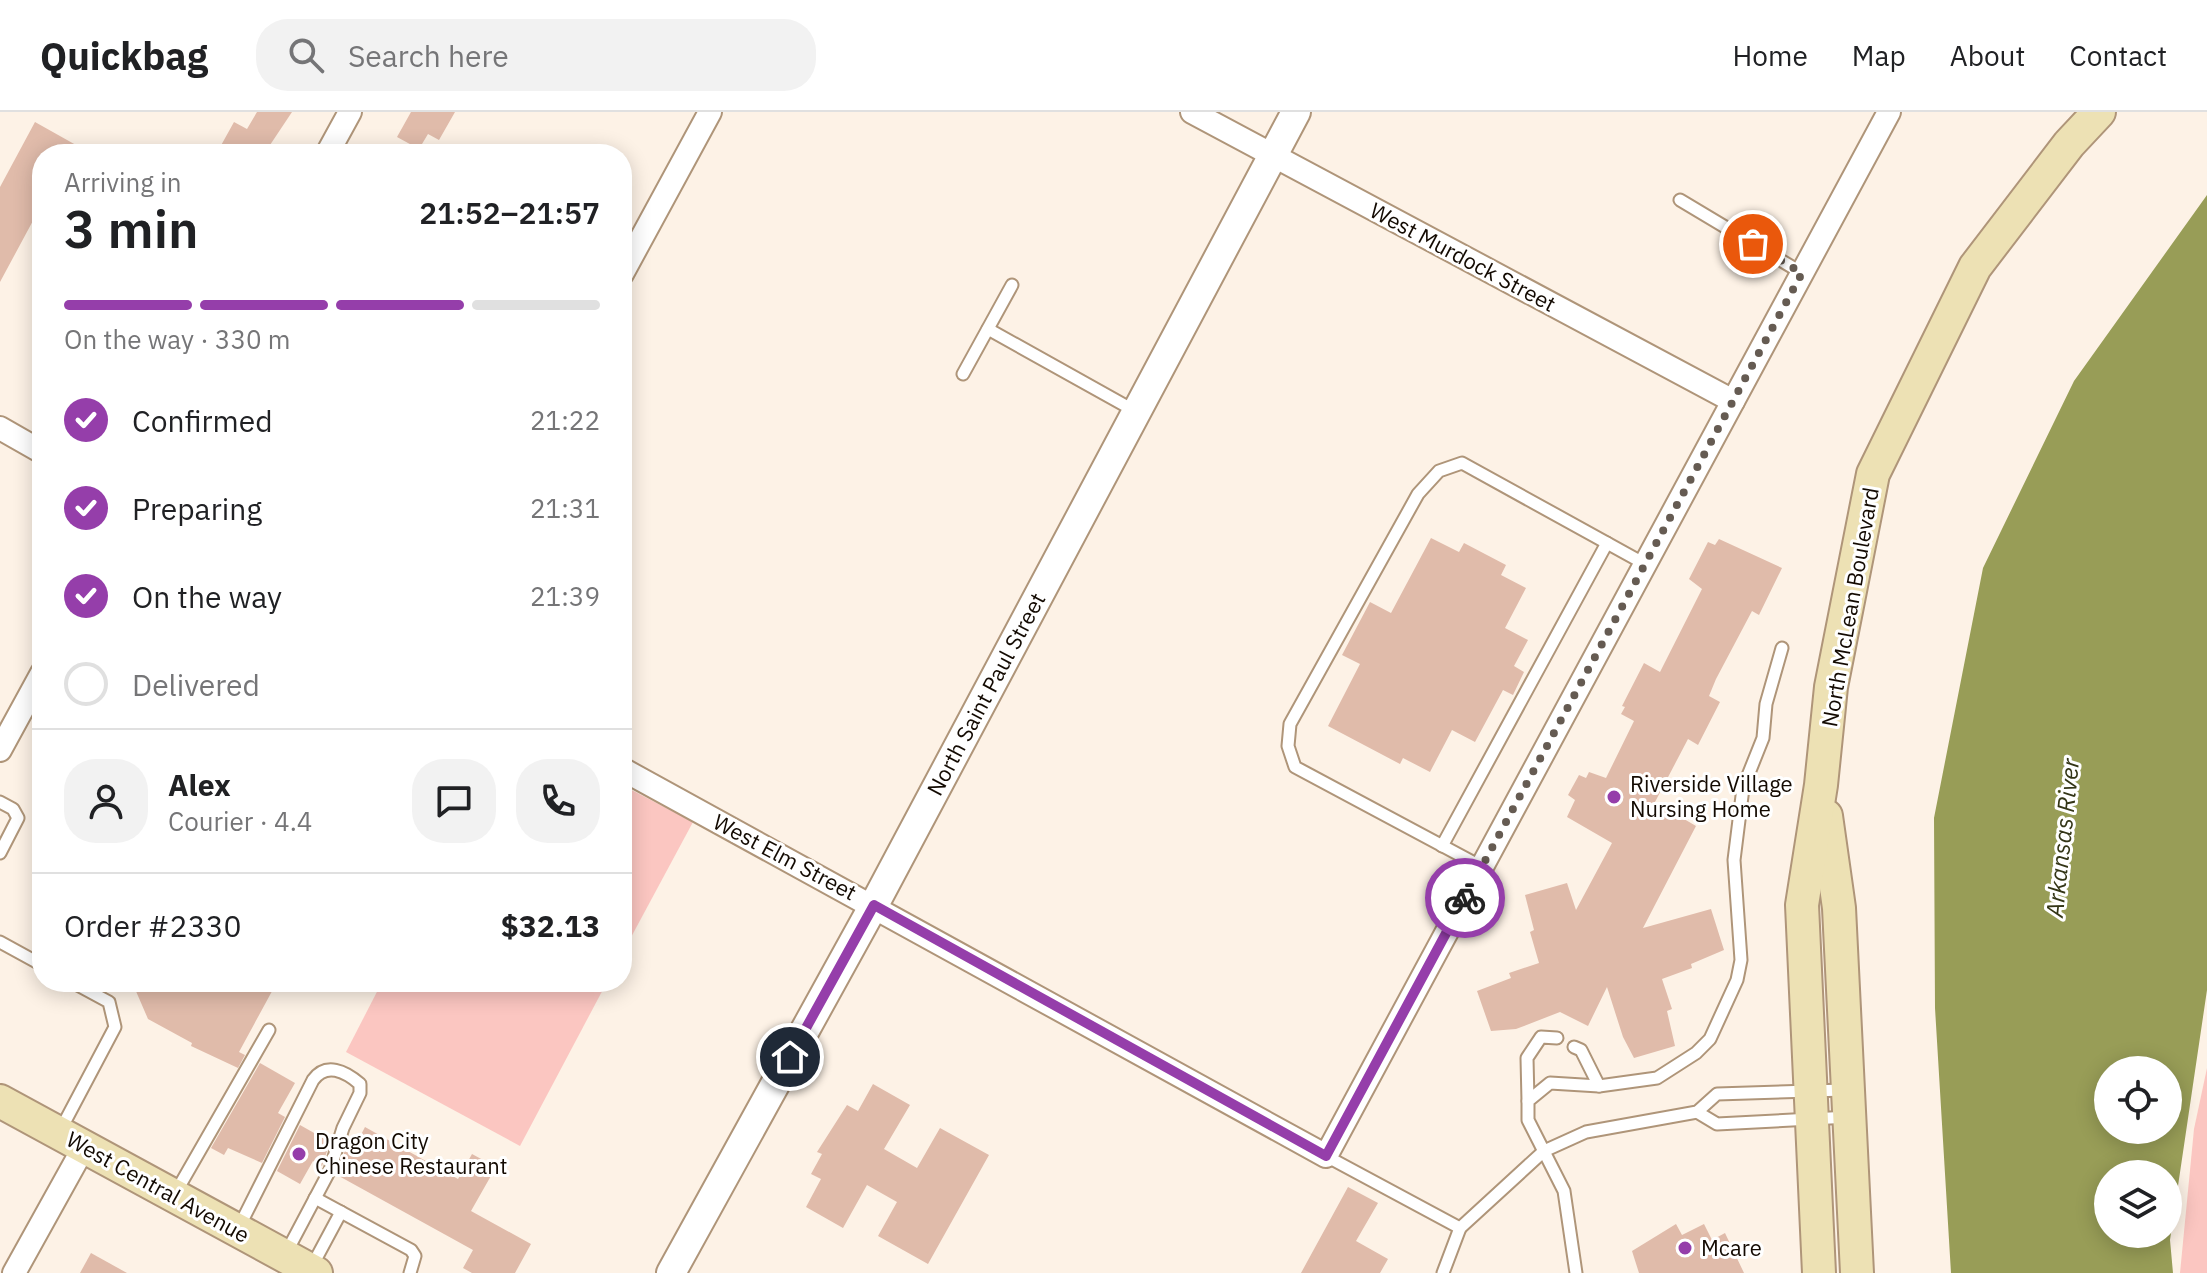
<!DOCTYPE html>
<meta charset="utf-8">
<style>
:root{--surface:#fff;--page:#f2f2f2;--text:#202124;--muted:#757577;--line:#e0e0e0;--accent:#953eaa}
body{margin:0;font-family:"IBM Plex Sans",sans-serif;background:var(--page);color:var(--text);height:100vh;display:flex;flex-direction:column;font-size:30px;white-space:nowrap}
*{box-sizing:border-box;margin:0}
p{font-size:26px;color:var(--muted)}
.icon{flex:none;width:44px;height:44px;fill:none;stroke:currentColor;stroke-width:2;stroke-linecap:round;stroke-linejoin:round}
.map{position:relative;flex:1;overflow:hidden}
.drawer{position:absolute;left:32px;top:32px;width:600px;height:848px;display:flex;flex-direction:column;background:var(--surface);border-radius:32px;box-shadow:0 4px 20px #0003}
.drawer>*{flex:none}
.tools{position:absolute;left:2094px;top:944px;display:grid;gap:16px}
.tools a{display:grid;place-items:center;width:88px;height:88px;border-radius:50%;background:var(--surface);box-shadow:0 4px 20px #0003;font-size:40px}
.pin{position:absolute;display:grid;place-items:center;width:68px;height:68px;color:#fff;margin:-34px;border:4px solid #fff;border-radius:50%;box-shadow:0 2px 8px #0007}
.courier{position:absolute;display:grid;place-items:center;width:80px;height:80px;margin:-40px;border:6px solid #953eaa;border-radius:50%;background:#fff;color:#222;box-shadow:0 2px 10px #0007}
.summary em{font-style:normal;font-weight:600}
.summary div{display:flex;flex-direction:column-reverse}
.summary{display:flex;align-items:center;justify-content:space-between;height:136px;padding:0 32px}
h1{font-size:52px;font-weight:600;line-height:60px}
.bar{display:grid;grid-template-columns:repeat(4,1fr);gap:12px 8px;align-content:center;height:96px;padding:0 32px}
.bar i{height:10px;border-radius:6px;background:var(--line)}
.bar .current{background:var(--accent)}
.bar p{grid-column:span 4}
.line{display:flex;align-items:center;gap:20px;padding:0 32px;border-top:2px solid var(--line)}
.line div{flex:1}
.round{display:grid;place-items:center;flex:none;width:84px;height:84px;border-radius:32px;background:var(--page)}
ol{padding:0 32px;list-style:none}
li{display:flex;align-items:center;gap:24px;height:88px}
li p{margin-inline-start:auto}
li .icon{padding:8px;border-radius:50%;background:var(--accent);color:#fff;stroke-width:4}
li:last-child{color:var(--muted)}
li i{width:44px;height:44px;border:4px solid var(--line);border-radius:50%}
header{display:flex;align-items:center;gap:48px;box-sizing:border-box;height:112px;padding:0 40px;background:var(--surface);border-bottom:2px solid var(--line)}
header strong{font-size:38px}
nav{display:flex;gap:44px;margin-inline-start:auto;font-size:28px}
.search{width:560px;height:72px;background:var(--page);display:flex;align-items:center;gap:20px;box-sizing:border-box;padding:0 28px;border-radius:32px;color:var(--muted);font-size:30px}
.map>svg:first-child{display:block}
.green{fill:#fbc6c1}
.water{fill:#989d57;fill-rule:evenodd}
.building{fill:#e0bbaa}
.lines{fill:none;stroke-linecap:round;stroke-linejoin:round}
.service-casing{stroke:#af9579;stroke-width:15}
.minor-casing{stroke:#af9579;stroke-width:26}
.tertiary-casing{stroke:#af9579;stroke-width:32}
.secondary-casing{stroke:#af9579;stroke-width:36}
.service{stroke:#fff;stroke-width:11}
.minor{stroke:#fff;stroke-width:22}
.tertiary{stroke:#fff;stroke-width:28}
.secondary{stroke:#ede1b4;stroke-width:32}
.done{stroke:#655b52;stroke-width:8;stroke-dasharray:0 14.4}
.route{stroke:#953eaa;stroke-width:10}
.poi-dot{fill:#953eaa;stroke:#fff;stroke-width:3}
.labels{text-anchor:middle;stroke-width:6;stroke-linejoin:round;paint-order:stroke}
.street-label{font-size:22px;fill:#130a02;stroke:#fff}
.poi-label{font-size:22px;fill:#130a02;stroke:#fff;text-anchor:start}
.water-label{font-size:24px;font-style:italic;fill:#333516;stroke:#fff}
</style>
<header>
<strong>Quickbag</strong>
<div class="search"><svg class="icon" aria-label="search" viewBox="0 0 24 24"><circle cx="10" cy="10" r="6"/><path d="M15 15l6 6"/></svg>Search here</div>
<nav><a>Home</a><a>Map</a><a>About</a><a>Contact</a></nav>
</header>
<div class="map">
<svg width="2207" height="1161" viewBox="0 0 2207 1161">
<rect width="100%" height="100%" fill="#fdf2e6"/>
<g class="green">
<path d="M622 673 693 710 622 842Z"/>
<path d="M382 870H607L520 1034 346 940Z"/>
<path d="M2207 956V1161H2180L2194 1017Z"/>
</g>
<path class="water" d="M2207 83V878L2170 1128 2173 1161H1951L1935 896 1934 706 1983 456 2074 269ZM2108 958H2168V1018H2108ZM2108 1062H2168V1122H2108Z"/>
<g class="building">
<path d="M257 0H292L264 42H228L219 37 234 10 247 17Z"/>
<path d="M411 0H455L439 28 428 22 419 37 397 25Z"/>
<path d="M35 10 92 42H42V92L0 170V75Z"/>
<path d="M1431 426 1459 440 1464 431 1506 453 1501 463 1526 476 1505 516 1528 528 1514 554 1524 560 1513 583 1503 578 1475 630 1452 618 1430 660 1403 646 1400 652 1328 614 1360 552 1342 543 1370 490 1391 501Z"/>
<path d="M1719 427 1782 456 1759 503 1752 499 1716 567 1709 584 1720 590 1698 633 1688 627 1655 690 1696 714 1643 816 1711 797 1724 838 1691 852 1692 856 1662 867 1672 897 1667 899 1675 934 1634 946 1623 925 1607 875 1588 914 1560 900 1516 917 1491 919 1477 879 1511 866 1509 861 1539 851 1530 820 1534 818 1525 783 1567 771 1576 798 1612 731 1567 705 1575 688 1568 683 1579 663 1586 666 1589 660 1606 666 1634 609 1621 602 1625 595 1622 594 1644 551 1660 560 1702 477 1689 467 1708 430 1715 433Z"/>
<path d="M132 870H277L239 940 245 943 238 956 191 934 192 931 148 907Z"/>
<path d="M260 951 295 971 278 1001 285 1005 262 1051 228 1036 224 1043 211 1036Z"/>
<path d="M873 972 910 993 884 1037 917 1056 940 1016 989 1043 928 1152 878 1124 897 1090 867 1073 843 1116 806 1095 821 1067 811 1062 822 1042 817 1040 847 993 858 999Z"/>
<path d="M300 1013 330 1030 322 1054 313 1049 300 1072 277 1059Z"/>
<path d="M365 1015 458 1067 472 1042 496 1055 471 1099 531 1132 515 1161H472L463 1156 473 1138 337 1063 345 1038 351 1042Z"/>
<path d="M1348 1075 1378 1091 1356 1129 1388 1147 1380 1161H1301Z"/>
<path d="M1676 1112 1682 1123 1704 1112 1712 1128 1725 1121 1744 1161H1639L1632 1139Z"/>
<path d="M91 1141 127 1161H80Z"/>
</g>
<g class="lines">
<g class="service-casing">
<g id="service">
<path d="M1680 88 1802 161"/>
<path d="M988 217 1135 299"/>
<path d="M963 262 1012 173"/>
<path d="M0 690 13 697 18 706 0 741"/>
<path d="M1442 734 1607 431"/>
<path d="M1482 755 1295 655 1288 634 1290 612 1418 382 1439 359 1462 351 1645 452"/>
<path d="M0 830 42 853"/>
<path d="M1574 935 1581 938 1599 974"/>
<path d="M1528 989 1527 946 1541 925 1557 926"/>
<path d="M1697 1000 1717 1012 1849 1005"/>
<path d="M61 1017 115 915 109 890 72 870"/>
<path d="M1326 1044 1460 1116 1544 1039 1586 1020 1697 1000 1717 982 1844 978"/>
<path d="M176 1080 269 918"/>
<path d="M315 1086 411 1138 415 1144 410 1161"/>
<path d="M238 1117 313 968C326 950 345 959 360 972V981L343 1016 330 1058 285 1143"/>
<path d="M311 1156 341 1100"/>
<path d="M1443 1161 1460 1116"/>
<path d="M1576 1161 1564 1079 1528 1008V989L1550 971 1599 974 1657 966 1696 941 1710 927 1737 868 1741 848 1734 748 1743 676 1763 626 1766 592 1782 536"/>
</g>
</g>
<g class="minor-casing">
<g id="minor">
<path d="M1192 0 1733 289"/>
<path d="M327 42 350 0"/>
<path d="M622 162 710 0"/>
<path d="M0 316 42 340"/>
<path d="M0 638 42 561"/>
<path d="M622 657 1326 1044 1889 0"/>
<path d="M14 1161 84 1035"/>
</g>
</g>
<g class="tertiary-casing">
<path id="tertiary" d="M671 1161 874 793 1296 0"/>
</g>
<g class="secondary-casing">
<g id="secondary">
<path d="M1826 704 1839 796 1857 1161"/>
<path d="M0 989 316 1161"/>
<path d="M1819 1161 1802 793 1821 673 1831 575 1873 362 1975 155 2069 32 2099 0"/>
</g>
</g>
<use href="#service" class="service"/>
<use href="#minor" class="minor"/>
<use href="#tertiary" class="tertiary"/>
<use href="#secondary" class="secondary"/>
</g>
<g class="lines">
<path class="done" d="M1465 786 1802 161 1753 132"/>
<path class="route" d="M790 945 874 793 1326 1044 1465 786"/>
</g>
<g class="poi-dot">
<circle cx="1614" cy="685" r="8"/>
<circle cx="299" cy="1042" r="8"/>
<circle cx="1685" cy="1136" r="8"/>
</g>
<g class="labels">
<g class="street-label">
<text transform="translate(1463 145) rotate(28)" y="8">West Murdock Street</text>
<text transform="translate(1850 495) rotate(-80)" y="8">North McLean Boulevard</text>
<text transform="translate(986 582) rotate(-62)" y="8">North Saint Paul Street</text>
<text transform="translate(785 745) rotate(28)" y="8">West Elm Street</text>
<text transform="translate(158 1075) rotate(29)" y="8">West Central Avenue</text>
</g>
<g class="poi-label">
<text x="1630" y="680">Riverside Village<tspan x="1630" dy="25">Nursing Home</tspan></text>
<text x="315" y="1037">Dragon City<tspan x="315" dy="25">Chinese Restaurant</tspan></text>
<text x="1701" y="1144">Mcare</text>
</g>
<g class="water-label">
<text transform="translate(2063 726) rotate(-84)" y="8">Arkansas River</text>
</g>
</g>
</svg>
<div class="tools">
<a><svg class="icon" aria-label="locate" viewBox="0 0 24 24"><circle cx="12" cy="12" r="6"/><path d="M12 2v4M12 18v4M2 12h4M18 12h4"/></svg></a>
<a><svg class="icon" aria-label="layers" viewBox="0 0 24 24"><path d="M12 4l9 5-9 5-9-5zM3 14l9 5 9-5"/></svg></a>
</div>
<div class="pin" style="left:1753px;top:132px;background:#ea580c"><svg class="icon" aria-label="bag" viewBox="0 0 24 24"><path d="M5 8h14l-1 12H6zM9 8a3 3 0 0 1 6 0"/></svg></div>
<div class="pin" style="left:790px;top:945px;background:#1f2937"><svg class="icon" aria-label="home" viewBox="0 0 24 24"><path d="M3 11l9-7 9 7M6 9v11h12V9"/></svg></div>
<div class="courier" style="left:1465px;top:786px"><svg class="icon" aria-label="bike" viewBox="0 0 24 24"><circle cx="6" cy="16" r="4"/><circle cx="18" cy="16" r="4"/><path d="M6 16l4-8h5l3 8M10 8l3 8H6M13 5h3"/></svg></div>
<section class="drawer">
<div class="summary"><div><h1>3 min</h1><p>Arriving in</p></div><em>21:52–21:57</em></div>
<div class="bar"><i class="current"></i><i class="current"></i><i class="current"></i><i></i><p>On the way · 330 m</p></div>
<ol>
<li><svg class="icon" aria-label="check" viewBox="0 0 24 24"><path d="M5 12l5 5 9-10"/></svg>Confirmed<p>21:22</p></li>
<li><svg class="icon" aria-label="check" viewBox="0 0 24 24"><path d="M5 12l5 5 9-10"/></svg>Preparing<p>21:31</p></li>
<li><svg class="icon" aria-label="check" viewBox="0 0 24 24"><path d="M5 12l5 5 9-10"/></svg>On the way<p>21:39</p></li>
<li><i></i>Delivered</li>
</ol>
<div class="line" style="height:144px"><a class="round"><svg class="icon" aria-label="person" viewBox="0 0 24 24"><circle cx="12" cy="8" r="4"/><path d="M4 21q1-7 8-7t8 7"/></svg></a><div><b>Alex</b><p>Courier · 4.4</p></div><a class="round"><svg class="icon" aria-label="chat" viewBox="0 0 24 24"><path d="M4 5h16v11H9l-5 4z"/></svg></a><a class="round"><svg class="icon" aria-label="phone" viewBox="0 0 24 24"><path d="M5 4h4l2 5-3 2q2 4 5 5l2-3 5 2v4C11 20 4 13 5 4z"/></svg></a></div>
<div class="line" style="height:104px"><div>Order #2330</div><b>$32.13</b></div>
</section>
</div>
